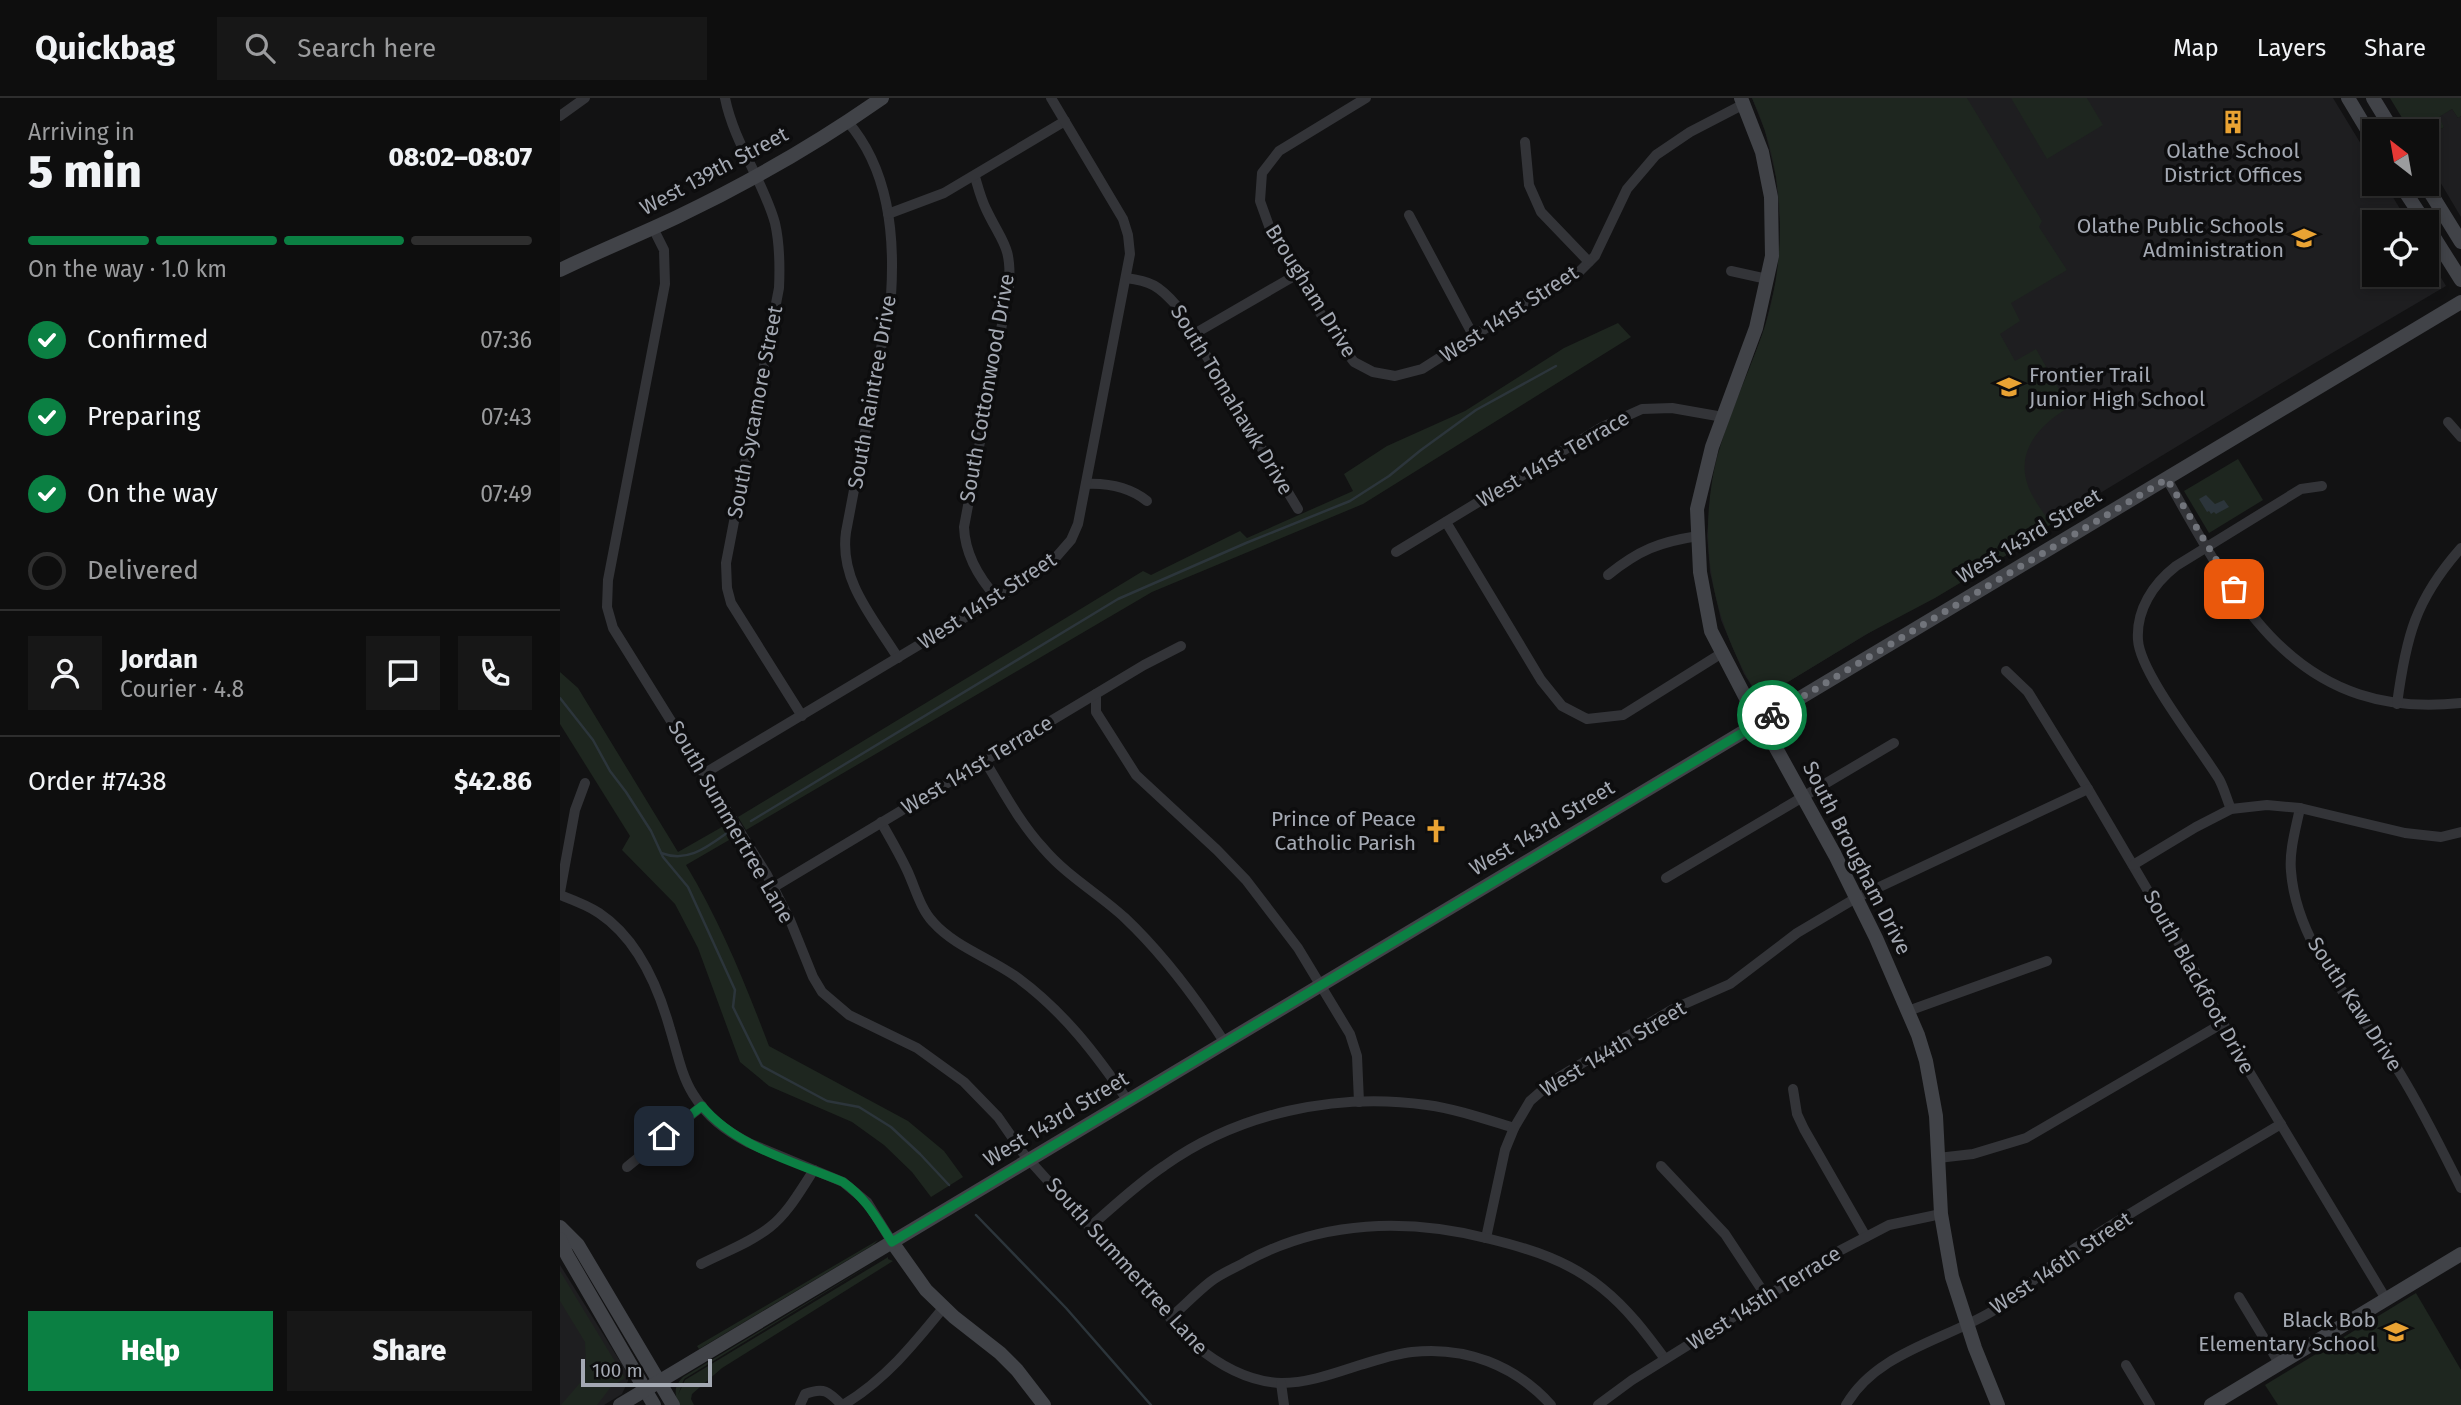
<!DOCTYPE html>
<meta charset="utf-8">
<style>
:root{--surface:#0e0e0e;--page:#171717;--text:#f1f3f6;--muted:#9b9c9e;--line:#2e2e2e;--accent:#0b8043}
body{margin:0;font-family:"Fira Sans",sans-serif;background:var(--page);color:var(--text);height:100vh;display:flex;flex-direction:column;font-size:26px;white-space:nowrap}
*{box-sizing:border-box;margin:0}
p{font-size:23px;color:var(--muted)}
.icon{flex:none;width:38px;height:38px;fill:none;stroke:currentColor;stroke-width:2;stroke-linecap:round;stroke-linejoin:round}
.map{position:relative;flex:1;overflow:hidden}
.side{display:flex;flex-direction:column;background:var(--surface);width:560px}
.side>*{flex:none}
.needle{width:46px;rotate:329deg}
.tools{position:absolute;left:1802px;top:21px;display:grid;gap:14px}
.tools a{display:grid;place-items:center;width:77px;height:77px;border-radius:0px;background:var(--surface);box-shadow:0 4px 10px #0003,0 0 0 2px var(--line);font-size:35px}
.scale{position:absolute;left:21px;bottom:18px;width:131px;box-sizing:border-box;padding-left:7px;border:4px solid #a4a9b3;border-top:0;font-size:19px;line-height:24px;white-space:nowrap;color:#a4a9b3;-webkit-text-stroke:5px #0d0d0e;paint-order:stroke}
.pin{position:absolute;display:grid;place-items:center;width:60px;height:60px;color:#fff;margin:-30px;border-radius:14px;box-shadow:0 4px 10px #0006}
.courier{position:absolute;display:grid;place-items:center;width:70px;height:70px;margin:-35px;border:5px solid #0b8043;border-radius:50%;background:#fff;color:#222;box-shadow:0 2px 9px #0007}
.overview em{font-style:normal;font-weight:800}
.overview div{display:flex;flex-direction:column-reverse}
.overview{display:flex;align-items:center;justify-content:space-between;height:119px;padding:0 28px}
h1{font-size:46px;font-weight:800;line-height:52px}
.bar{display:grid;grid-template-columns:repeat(4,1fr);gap:10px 7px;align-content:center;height:84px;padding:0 28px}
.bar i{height:9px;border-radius:5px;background:var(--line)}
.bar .active{background:var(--accent)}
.bar p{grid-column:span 4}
.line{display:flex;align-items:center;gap:18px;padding:0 28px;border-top:2px solid var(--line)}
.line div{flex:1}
.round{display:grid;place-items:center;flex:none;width:74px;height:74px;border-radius:0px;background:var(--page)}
ol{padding:0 28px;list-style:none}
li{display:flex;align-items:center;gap:21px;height:77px}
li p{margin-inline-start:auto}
li .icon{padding:7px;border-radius:50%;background:var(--accent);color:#fff;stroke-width:4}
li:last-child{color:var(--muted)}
li i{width:38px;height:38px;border:4px solid var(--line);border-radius:50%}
.action{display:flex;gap:14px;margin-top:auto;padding:14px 28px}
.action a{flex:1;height:80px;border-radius:0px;background:var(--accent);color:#fff;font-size:28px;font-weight:800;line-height:80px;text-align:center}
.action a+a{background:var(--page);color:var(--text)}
header{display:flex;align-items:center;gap:42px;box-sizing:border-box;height:98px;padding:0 35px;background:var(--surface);border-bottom:2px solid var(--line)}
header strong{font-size:33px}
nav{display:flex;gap:38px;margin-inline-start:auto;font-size:24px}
.search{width:490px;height:63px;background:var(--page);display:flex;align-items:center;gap:18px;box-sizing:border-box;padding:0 24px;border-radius:0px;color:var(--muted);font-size:26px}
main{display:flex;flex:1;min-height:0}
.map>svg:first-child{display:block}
.built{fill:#1e1e20}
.green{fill:#1e261f}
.water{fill:#2c353b}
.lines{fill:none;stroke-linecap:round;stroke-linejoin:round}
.stream{stroke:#2c353b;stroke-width:2.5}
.street{stroke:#333438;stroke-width:10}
.secondary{stroke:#414348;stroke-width:14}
.done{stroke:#71747b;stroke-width:7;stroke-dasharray:0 12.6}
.route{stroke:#0b8043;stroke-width:9}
.labels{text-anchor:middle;stroke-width:7;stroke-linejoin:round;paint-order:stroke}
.poi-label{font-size:21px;fill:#a4a9b3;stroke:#0d0d0e;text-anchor:end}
.street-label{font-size:21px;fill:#a4a9b3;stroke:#0d0d0e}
</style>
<header>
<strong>Quickbag</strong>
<div class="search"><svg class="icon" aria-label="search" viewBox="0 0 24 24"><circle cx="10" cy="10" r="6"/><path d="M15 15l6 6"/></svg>Search here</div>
<nav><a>Map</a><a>Layers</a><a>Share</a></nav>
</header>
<main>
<section class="side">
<div class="overview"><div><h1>5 min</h1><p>Arriving in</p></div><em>08:02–08:07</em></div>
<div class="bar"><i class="active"></i><i class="active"></i><i class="active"></i><i></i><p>On the way · 1.0 km</p></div>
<ol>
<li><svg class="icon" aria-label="check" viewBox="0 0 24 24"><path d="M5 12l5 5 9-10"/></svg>Confirmed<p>07:36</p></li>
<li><svg class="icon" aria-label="check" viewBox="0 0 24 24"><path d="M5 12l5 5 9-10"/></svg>Preparing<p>07:43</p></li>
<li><svg class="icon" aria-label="check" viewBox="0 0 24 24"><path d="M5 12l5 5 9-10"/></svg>On the way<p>07:49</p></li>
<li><i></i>Delivered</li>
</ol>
<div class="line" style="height:126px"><a class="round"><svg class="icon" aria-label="person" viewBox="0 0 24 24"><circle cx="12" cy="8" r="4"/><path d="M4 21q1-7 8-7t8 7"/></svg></a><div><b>Jordan</b><p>Courier · 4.8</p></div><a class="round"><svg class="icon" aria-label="chat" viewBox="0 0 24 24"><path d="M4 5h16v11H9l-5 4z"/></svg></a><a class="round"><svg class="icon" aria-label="phone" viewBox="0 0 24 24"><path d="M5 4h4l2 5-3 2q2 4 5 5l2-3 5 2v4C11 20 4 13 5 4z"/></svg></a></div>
<div class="line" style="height:91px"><div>Order #7438</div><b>$42.86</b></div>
<div class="action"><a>Help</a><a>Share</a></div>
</section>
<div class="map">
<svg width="1901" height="1307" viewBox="0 0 1901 1307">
<rect width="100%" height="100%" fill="#121213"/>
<g class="built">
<path d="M1192 0H1773L1815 69V86H1825L1848 124H1815V177H1867V156L1886 188 1750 268 1200 601 1184 576 1161 522 1150 474 1147 437 1152 384 1157 359 1205 229 1216 183 1220 154V125L1216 79 1205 33Z"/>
<path d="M1892 11 1898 20 1901 18V119L1867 62V40L1884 29 1878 19Z"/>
<path d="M0 1167 68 1276V1283L62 1296 44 1307H0Z"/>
</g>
<g class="green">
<path d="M1192 0H1407L1482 123 1479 129 1507 172 1451 205 1460 223 1440 236 1455 263 1476 251 1509 309C1481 326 1455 352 1468 388 1473 401 1483 414 1491 426L1450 455 1375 500 1305 537 1200 601C1158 535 1139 462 1152 384 1161 329 1188 280 1205 228 1228 154 1225 70 1192 0Z"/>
<path d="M1451 0H1527L1543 27 1487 61Z"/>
<path d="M1830 0H1901V18L1898 20 1892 11 1879 19 1884 29 1867 40V33H1850Z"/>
<path d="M1058 225 1071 239 803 406 592 494 186 732 178 719 583 473 591 477 680 433 687 440 793 393 784 376 827 348 905 313 1004 250Z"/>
<path d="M1678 361 1703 402 1649 435 1624 393Z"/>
<path d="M0 574 18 590 118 754 169 725 176 738 126 767C161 825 185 885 209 948L348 1023 384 1053 403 1079 371 1099 352 1074 324 1047 292 1024 209 988 180 964 138 850 115 806 62 752 70 738 0 626Z"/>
<path d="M318 1142 313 1147 139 1251 137 1248Z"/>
<path d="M325 1158 124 1281 118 1297 125 1282 325 1161 328 1159V1161L333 1163 162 1270 132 1296 131 1301 134 1307H119C114 1296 114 1288 123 1279Z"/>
<path d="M0 1173 65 1280 50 1290 37 1307H1L20 1285 26 1268 25 1244 0 1203Z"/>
<path d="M1856 1195 1901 1272V1307H1718L1705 1287Z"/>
</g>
<path class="water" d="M1646 397 1655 406 1664 402 1669 409 1656 416 1654 414 1651 416 1649 413 1647 414 1639 401Z"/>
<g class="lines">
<g class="stream">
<path d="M0 600 33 642 50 673 66 694 91 733 103 759 128 789 175 892 173 909 202 968 267 1003 299 1009 331 1029 360 1056 389 1087"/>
<path d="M191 723 558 501 686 445 790 403 829 378 861 352 916 312 996 268"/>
<path d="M101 755C127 765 146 750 167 735"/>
<path d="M416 1117 506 1210 591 1307"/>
</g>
<g class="street">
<path d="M165 0C174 45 203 82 215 125 220 147 220 168 219 190L166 465 167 490 171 505 242 618"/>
<path d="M806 0 719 53 702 75 700 103 713 139 777 242 794 264 813 274 835 278 862 271 967 204 1015 178 1035 158 1067 91 1096 57 1130 34 1184 6"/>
<path d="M0 18 25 0"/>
<path d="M287 23C329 71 335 137 331 198L286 434C279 483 314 521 338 560"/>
<path d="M965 44 969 87 981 114 1029 164"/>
<path d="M415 79C418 89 421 101 426 111 442 145 452 147 449 189L404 429C405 457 419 480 437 500"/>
<path d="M328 116 384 95 505 23"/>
<path d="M849 117 914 239"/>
<path d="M93 130 104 152 105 186 48 482 47 509 53 530 207 777 230 822 253 879 262 894 289 917 357 950 404 984 438 1019 463 1055 635 1247C659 1267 688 1284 722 1285 748 1285 775 1275 800 1267 817 1262 834 1256 852 1254 905 1248 955 1267 991 1307"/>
<path d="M1171 173 1207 181"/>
<path d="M566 180C591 183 599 188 616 207L738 411"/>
<path d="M634 236 736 177"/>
<path d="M1888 324 1901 339"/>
<path d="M1607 381C1677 505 1736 623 1901 605"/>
<path d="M526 386C548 385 569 389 587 403"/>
<path d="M886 424 981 582 1002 608 1027 621 1063 617 1162 555"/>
<path d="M836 454 1042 329 1082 311 1112 310 1163 319"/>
<path d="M1048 477C1079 452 1099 444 1138 438"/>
<path d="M1446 573 1468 594 1528 691 1631 866 1690 975 1826 1201"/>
<path d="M536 596V614L576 677 657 752 686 782 738 850 790 936 797 958 799 1004"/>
<path d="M1837 606C1846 539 1855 502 1901 450"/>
<path d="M425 663C443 693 460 725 484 751 507 778 539 796 565 820 604 857 636 900 665 945"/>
<path d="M145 675 454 490 491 465 511 442 518 426 570 156 568 137 563 121 491 0"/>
<path d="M1740 710C1736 730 1729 753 1731 773 1737 852 1802 913 1841 977 1863 1013 1882 1052 1901 1090"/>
<path d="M1671 711C1667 702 1664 690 1659 681 1640 650 1580 575 1578 542 1576 512 1593 486 1616 468L1741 391 1762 388"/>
<path d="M321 724C330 740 339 755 347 772 355 789 360 810 373 824 395 849 431 860 458 880 504 914 536 956 568 1003"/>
<path d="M1573 767 1636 729 1671 711 1707 707 1740 710 1845 735 1881 739 1901 734"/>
<path d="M1106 780 1334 645"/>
<path d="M214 789 584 567 621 548"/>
<path d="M0 794 15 712 25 685"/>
<path d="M0 797C13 802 27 807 39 815 78 841 98 888 110 931 117 953 121 977 133 996 147 1019 166 1033 189 1045L283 1084 307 1104 332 1144"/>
<path d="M1348 913 1487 863"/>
<path d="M1233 991 1237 1016 1244 1031 1306 1139"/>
<path d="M1378 1060 1413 1056 1466 1040 1663 925"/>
<path d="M1101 1068 1165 1136 1206 1198"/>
<path d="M67 1069 142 1008"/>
<path d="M530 1129C554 1108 577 1086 604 1068 678 1015 776 994 867 1007 896 1011 925 1021 954 1030"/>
<path d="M926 1140 945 1052 954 1030 970 1003 994 982 1113 911 1170 886 1237 835 1296 800 1528 691"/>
<path d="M141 1166C164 1154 190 1145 210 1129 229 1114 241 1091 254 1072"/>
<path d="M1679 1199 1719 1265"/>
<path d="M610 1220C624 1208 636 1195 650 1184 661 1175 675 1170 687 1163 763 1122 848 1120 930 1141 971 1151 1009 1163 1042 1190 1067 1210 1086 1235 1105 1261"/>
<path d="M1566 1267 1590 1307"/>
<path d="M721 1285 724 1307"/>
<path d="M240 1307 245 1296C264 1289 268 1293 282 1307"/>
<path d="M283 1307C325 1282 354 1246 384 1209"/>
<path d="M1038 1307 1072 1282 1281 1152 1329 1127 1381 1116"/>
<path d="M1286 1307C1316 1255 1382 1243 1431 1214 1461 1197 1483 1171 1511 1153 1579 1108 1651 1068 1721 1026"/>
</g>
<g class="secondary">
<path d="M1181 0 1202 54 1211 99 1212 158 1196 230 1152 349 1137 411 1140 474 1151 533 1190 608 1211 641 1275 757 1316 840 1358 937 1366 963 1376 1018 1381 1116 1392 1179 1415 1250 1438 1307"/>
<path d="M1788 0 1815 45"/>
<path d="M1813 0 1833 33"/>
<path d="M1840 86 1865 124"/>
<path d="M1865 86 1901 144"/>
<path d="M1867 128 1901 182"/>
<path d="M0 172C39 153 79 137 117 119 188 85 258 45 322 0"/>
<path d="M0 1129 18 1147 113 1307"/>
<path d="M0 1141 7 1157 94 1307"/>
<path d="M332 1144 366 1192 394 1219 440 1255 457 1272 484 1307"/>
<path d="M60 1307 1901 204"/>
<path d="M1651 1307 1901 1156"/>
</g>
</g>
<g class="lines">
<path class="done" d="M1212 617 1607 381 1674 491"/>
<path class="route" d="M104 1038 142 1008C176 1049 235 1064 283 1084 306 1100 317 1121 332 1144L1212 617"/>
</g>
<defs>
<g id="building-bare" transform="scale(1.89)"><path d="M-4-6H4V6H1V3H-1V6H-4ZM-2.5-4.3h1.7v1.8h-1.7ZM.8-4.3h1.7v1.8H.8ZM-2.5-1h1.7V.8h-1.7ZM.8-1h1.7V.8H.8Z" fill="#eaa333" stroke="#0d0d0e" stroke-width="2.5" paint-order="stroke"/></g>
<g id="school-bare" transform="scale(1.89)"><path d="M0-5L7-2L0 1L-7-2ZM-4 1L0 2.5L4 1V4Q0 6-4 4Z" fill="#eaa333" stroke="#0d0d0e" stroke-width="2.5" paint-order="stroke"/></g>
<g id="church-bare" transform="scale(1.89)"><path d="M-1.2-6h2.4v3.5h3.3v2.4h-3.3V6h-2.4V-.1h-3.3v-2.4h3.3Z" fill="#eaa333" stroke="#0d0d0e" stroke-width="2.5" paint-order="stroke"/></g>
</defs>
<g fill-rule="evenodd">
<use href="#building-bare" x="1673" y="24"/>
<use href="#school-bare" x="1744" y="140"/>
<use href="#school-bare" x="1449" y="289"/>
<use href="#church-bare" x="876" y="733"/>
<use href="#school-bare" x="1836" y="1234"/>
</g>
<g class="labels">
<g class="poi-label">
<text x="1673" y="60" text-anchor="middle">Olathe School<tspan x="1673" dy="24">District Offices</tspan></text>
<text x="1724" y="135">Olathe Public Schools<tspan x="1724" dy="24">Administration</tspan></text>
<text x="1469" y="284" text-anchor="start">Frontier Trail<tspan x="1469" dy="24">Junior High School</tspan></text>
<text x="856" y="728">Prince of Peace<tspan x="856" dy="24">Catholic Parish</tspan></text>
<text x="1816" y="1229">Black Bob<tspan x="1816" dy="24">Elementary School</tspan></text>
</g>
<g class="street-label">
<text transform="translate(154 73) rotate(-28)" y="7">West 139th Street</text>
<text transform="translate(751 193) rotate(58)" y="7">Brougham Drive</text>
<text transform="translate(949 216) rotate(-33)" y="7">West 141st Street</text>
<text transform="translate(427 290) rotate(-80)" y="7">South Cottonwood Drive</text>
<text transform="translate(312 294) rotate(-80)" y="7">South Raintree Drive</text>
<text transform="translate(672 302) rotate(59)" y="7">South Tomahawk Drive</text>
<text transform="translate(195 314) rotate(-79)" y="7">South Sycamore Street</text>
<text transform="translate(993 361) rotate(-30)" y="7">West 141st Terrace</text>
<text transform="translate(1469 438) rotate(-31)" y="7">West 143rd Street</text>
<text transform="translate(427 503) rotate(-33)" y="7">West 141st Street</text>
<text transform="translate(417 667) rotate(-31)" y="7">West 141st Terrace</text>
<text transform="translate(171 724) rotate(60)" y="7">South Summertree Lane</text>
<text transform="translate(982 730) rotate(-31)" y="7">West 143rd Street</text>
<text transform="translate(1297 760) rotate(63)" y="7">South Brougham Drive</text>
<text transform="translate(1639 884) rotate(61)" y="7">South Blackfoot Drive</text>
<text transform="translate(1795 906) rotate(57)" y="7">South Kaw Drive</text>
<text transform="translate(1053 951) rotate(-31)" y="7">West 144th Street</text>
<text transform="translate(496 1021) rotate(-31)" y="7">West 143rd Street</text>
<text transform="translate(1501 1165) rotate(-34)" y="7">West 146th Street</text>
<text transform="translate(567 1168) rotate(48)" y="7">South Summertree Lane</text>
<text transform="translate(1204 1200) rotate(-32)" y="7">West 145th Terrace</text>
</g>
</g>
</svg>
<div class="tools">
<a><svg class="needle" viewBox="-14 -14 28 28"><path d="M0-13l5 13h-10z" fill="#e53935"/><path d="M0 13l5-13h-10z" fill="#9b9c9e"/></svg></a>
<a><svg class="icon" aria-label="locate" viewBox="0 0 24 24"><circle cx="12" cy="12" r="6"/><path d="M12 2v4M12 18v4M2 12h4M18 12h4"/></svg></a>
</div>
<div class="scale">100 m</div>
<div class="pin" style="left:1674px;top:491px;background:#ea580c"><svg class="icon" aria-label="bag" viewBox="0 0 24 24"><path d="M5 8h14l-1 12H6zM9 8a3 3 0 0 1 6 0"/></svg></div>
<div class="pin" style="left:104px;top:1038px;background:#1f2937"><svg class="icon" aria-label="home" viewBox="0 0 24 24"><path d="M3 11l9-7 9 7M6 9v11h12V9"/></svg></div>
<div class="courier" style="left:1212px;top:617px"><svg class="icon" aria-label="bike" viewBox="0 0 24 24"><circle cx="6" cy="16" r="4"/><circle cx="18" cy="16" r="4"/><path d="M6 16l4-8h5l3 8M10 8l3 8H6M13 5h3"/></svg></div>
</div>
</main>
